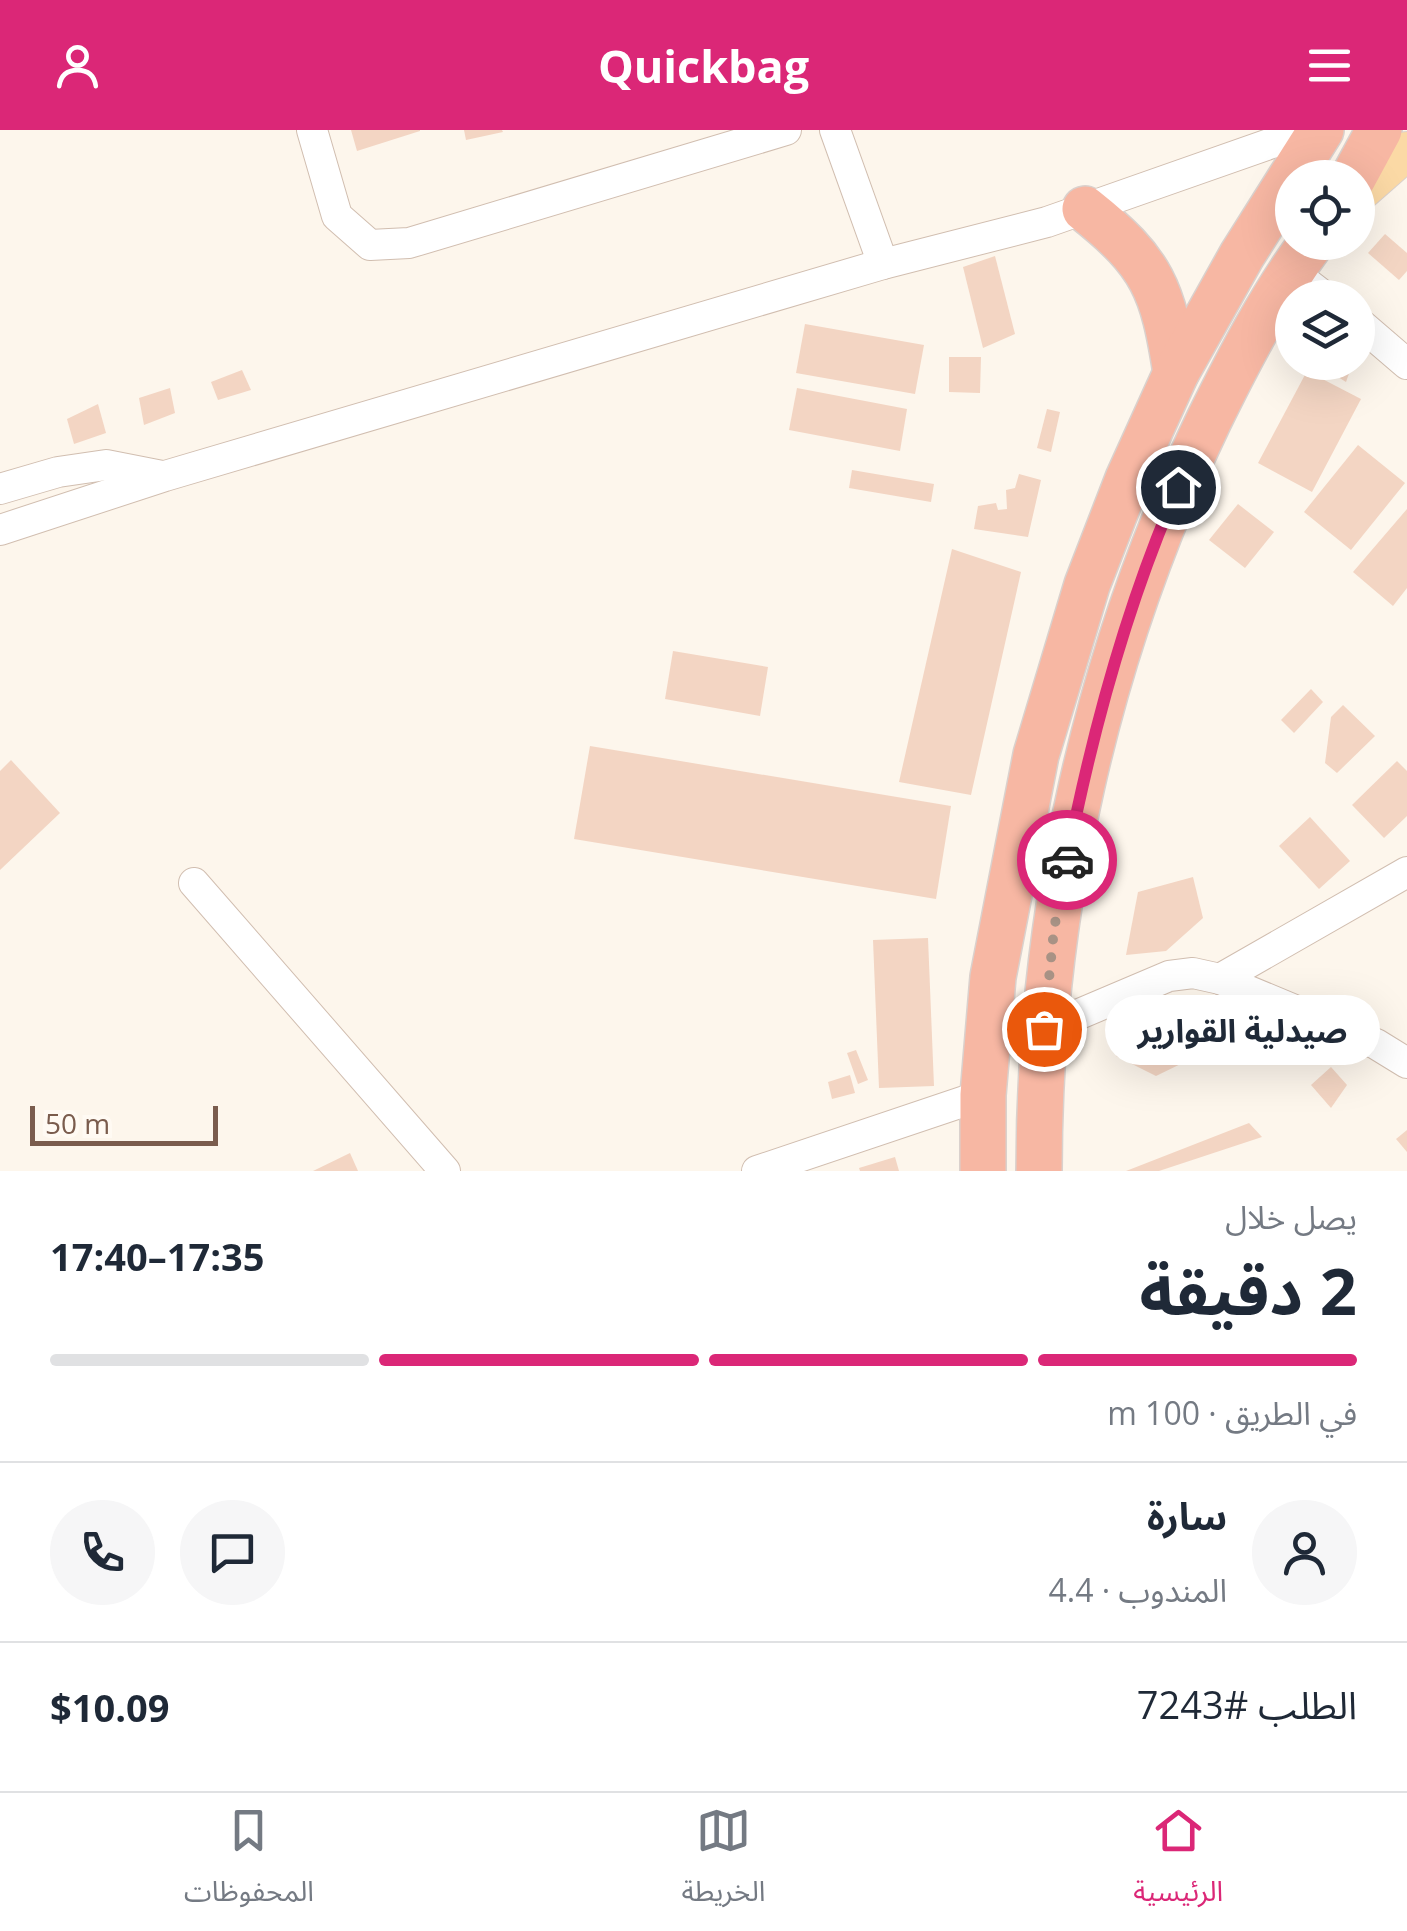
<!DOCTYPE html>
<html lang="ar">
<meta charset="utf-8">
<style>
:root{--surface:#fff;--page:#f6f6f7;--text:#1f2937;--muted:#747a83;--line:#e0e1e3;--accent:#db2777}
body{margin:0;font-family:"Open Sans","Noto Sans Arabic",sans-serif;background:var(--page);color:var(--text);direction:rtl;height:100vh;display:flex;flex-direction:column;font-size:38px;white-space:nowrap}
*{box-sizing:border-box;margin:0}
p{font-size:32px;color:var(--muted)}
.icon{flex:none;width:55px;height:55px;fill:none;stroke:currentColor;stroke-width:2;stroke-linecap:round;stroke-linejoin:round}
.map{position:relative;height:1041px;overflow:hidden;direction:ltr}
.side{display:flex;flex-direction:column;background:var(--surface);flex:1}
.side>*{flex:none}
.fabs{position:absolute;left:1275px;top:30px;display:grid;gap:20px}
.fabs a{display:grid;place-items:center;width:100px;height:100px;border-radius:50%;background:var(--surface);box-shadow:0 10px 40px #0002;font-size:50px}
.scale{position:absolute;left:30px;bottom:25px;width:188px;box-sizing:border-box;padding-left:10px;border:5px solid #7a5c4d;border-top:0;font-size:28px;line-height:35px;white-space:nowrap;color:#7a5c4d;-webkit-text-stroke:8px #fffaf3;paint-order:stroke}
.pin{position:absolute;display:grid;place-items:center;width:85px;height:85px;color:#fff;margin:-42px;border:5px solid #fff;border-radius:50%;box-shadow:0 2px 10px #0007}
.courier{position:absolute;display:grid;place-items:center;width:100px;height:100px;margin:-50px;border:8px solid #db2777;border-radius:50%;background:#fff;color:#222;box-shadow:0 2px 12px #0007}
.bubble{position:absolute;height:70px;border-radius:35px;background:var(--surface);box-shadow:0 10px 40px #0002;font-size:32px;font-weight:700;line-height:70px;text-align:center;direction:rtl}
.overview em{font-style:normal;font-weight:700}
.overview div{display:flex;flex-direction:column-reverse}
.overview{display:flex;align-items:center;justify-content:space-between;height:170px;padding:0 50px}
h1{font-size:65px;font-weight:700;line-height:75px}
.bar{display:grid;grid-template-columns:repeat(4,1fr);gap:15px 10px;align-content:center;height:120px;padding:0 50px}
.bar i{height:12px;border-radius:8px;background:var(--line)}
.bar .active{background:var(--accent)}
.bar p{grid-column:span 4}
.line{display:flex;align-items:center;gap:25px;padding:0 50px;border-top:2px solid var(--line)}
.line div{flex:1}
.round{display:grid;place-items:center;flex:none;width:105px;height:105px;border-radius:52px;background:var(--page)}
header{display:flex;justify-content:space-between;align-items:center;height:130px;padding:0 50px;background:var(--accent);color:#fff;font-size:45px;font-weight:700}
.tabs{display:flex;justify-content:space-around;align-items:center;height:140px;border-top:2px solid var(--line);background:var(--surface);font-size:28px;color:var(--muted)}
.tabs a{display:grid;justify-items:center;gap:5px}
.tabs .active{color:var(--accent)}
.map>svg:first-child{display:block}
.building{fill:#f3d5c3}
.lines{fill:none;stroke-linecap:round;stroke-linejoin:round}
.minor-casing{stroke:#d1beb0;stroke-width:32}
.major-casing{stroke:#dad1cd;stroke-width:40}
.highway-casing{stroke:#dad1cd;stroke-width:48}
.minor{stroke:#fff;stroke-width:30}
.major{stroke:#fbd9a5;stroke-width:38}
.highway{stroke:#f7b7a3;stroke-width:45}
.done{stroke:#a89285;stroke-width:10;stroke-dasharray:0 18}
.route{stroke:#db2777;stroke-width:12}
</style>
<header><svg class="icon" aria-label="menu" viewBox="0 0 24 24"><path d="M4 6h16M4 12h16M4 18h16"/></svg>Quickbag<svg class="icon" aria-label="person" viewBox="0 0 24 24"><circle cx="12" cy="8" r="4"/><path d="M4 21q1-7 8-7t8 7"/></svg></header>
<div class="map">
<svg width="1407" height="1041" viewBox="0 0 1407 1041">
<rect width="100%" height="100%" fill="#fdf6ec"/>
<g class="building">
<path d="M351 0H420V1L357 21Z"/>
<path d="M464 0H502L503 2 466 10Z"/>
<path d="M1385 104 1407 123V141L1399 150 1368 123Z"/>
<path d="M995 126 1015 204 983 218 963 137Z"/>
<path d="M805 194 924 215 915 264 796 243Z"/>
<path d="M949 227H981L980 263 949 262Z"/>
<path d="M1328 232H1353L1346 252 1325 239Z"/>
<path d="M242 240 251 260 218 270 211 252Z"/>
<path d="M1307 241 1361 269 1312 362 1258 333Z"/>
<path d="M170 258 175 283 144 295 139 268Z"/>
<path d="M797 258 907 279 900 321 789 300Z"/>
<path d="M98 274 106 303 74 314 67 289Z"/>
<path d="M1047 279 1060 282 1051 322 1037 318Z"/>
<path d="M1358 315 1405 353 1351 420 1304 382Z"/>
<path d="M852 340 934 354 931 372 849 358Z"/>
<path d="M1019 344 1041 350 1028 407 974 399 978 376 996 373 998 380 1007 379 1006 360 1015 358Z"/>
<path d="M1238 374 1274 402 1245 438 1209 410Z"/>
<path d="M1407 379V458L1393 476 1353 442Z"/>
<path d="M952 419 1021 442 971 665 899 652Z"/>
<path d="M673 521 768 537 760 586 665 569Z"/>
<path d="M1311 559 1323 572 1294 603 1281 590Z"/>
<path d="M1343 575 1375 606 1337 643 1325 633 1331 587Z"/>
<path d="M590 616 951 676 936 769 574 709Z"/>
<path d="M11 630 60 683 0 740V641Z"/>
<path d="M1397 631 1407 641V686L1384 708 1352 675Z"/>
<path d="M1310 687 1350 731 1319 759 1279 716Z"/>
<path d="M1193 747 1203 788 1166 821 1126 825 1138 762Z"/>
<path d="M928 808 934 956 879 958 873 810Z"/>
<path d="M1197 867 1236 907 1156 946 1116 926 1132 894Z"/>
<path d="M856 920 868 950 858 954 847 923Z"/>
<path d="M1331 937 1347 955 1331 978 1311 955Z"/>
<path d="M850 945 855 963 832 969 828 952Z"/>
<path d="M1249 993 1262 1007 1159 1041H1126Z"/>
<path d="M1407 1000V1022L1396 1009Z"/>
<path d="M350 1023 358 1041H313Z"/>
<path d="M895 1027 899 1041H860L859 1038Z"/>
</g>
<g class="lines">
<g class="minor-casing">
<g id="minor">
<path d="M312 0 337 86 370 115 409 113 786 0"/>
<path d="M835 0 883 134"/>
<path d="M1291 141 1326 168"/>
<path d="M1358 192 1407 234"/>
<path d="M0 359 58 342 106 335 162 346"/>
<path d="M0 400 165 346 883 134 1047 92 1309 0"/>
<path d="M194 753 445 1041"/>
<path d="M1220 849 1407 742"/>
<path d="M1044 899 1169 846 1193 843 1220 849 1376 914 1407 933"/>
<path d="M757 1041 983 965"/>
</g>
</g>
<g class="major-casing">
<path id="major" d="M1358 64 1407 21"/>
</g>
<g class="highway-casing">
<g id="highway">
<path d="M1353 48 1379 0"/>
<path d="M1085 79C1153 133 1163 159 1176 243"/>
<path d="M983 1041V965L993 847 1036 625 1087 455 1128 349 1176 243 1242 125 1321 0"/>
<path d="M1039 1041C1039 782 1096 524 1209 290 1239 229 1271 167 1312 112"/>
</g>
</g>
<use href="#minor" class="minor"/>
<use href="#major" class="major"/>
<use href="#highway" class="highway"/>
</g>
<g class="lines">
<path class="done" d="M1044 899 1054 799 1067 730"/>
<path class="route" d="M1067 730C1092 602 1126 476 1178 357"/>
</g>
</svg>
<div class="fabs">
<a><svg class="icon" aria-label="locate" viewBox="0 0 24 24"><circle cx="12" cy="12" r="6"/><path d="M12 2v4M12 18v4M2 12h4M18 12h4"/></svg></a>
<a><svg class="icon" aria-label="layers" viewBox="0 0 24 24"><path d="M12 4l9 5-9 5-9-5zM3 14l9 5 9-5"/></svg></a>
</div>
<div class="scale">50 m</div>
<div class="pin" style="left:1044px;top:899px;background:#ea580c"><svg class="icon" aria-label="bag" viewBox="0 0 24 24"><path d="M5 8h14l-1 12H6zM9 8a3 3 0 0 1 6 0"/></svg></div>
<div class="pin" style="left:1178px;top:357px;background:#1f2937"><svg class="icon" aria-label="home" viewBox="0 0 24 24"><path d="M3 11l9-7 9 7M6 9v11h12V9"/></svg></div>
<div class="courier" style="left:1067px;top:730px"><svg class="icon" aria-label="car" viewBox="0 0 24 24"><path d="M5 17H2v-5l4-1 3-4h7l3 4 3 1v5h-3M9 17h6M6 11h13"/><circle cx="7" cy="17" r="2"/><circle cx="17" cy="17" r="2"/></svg></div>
<div class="bubble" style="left:1105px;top:865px;width:275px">صيدلية القوارير</div>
</div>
<section class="side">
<div class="overview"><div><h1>2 دقيقة</h1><p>يصل خلال</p></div><em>17:35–17:40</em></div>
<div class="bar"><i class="active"></i><i class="active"></i><i class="active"></i><i></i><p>في الطريق · 100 m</p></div>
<div class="line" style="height:180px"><a class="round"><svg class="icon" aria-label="person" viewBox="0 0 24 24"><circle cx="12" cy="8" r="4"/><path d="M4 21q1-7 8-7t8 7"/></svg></a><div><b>سارة</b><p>المندوب · 4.4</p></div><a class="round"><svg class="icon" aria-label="chat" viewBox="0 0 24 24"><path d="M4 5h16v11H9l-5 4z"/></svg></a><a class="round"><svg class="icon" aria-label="phone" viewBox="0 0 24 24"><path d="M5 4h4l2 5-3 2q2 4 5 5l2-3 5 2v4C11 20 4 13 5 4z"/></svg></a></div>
<div class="line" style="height:130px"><div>الطلب #7243</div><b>$10.09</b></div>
</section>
<nav class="tabs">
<a class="active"><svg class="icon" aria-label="home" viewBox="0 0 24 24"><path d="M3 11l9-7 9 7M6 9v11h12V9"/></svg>الرئيسية</a>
<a><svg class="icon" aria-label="map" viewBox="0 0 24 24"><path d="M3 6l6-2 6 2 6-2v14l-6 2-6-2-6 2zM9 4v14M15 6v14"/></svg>الخريطة</a>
<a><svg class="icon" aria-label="saved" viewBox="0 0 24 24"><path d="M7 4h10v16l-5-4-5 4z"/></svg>المحفوظات</a>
</nav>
